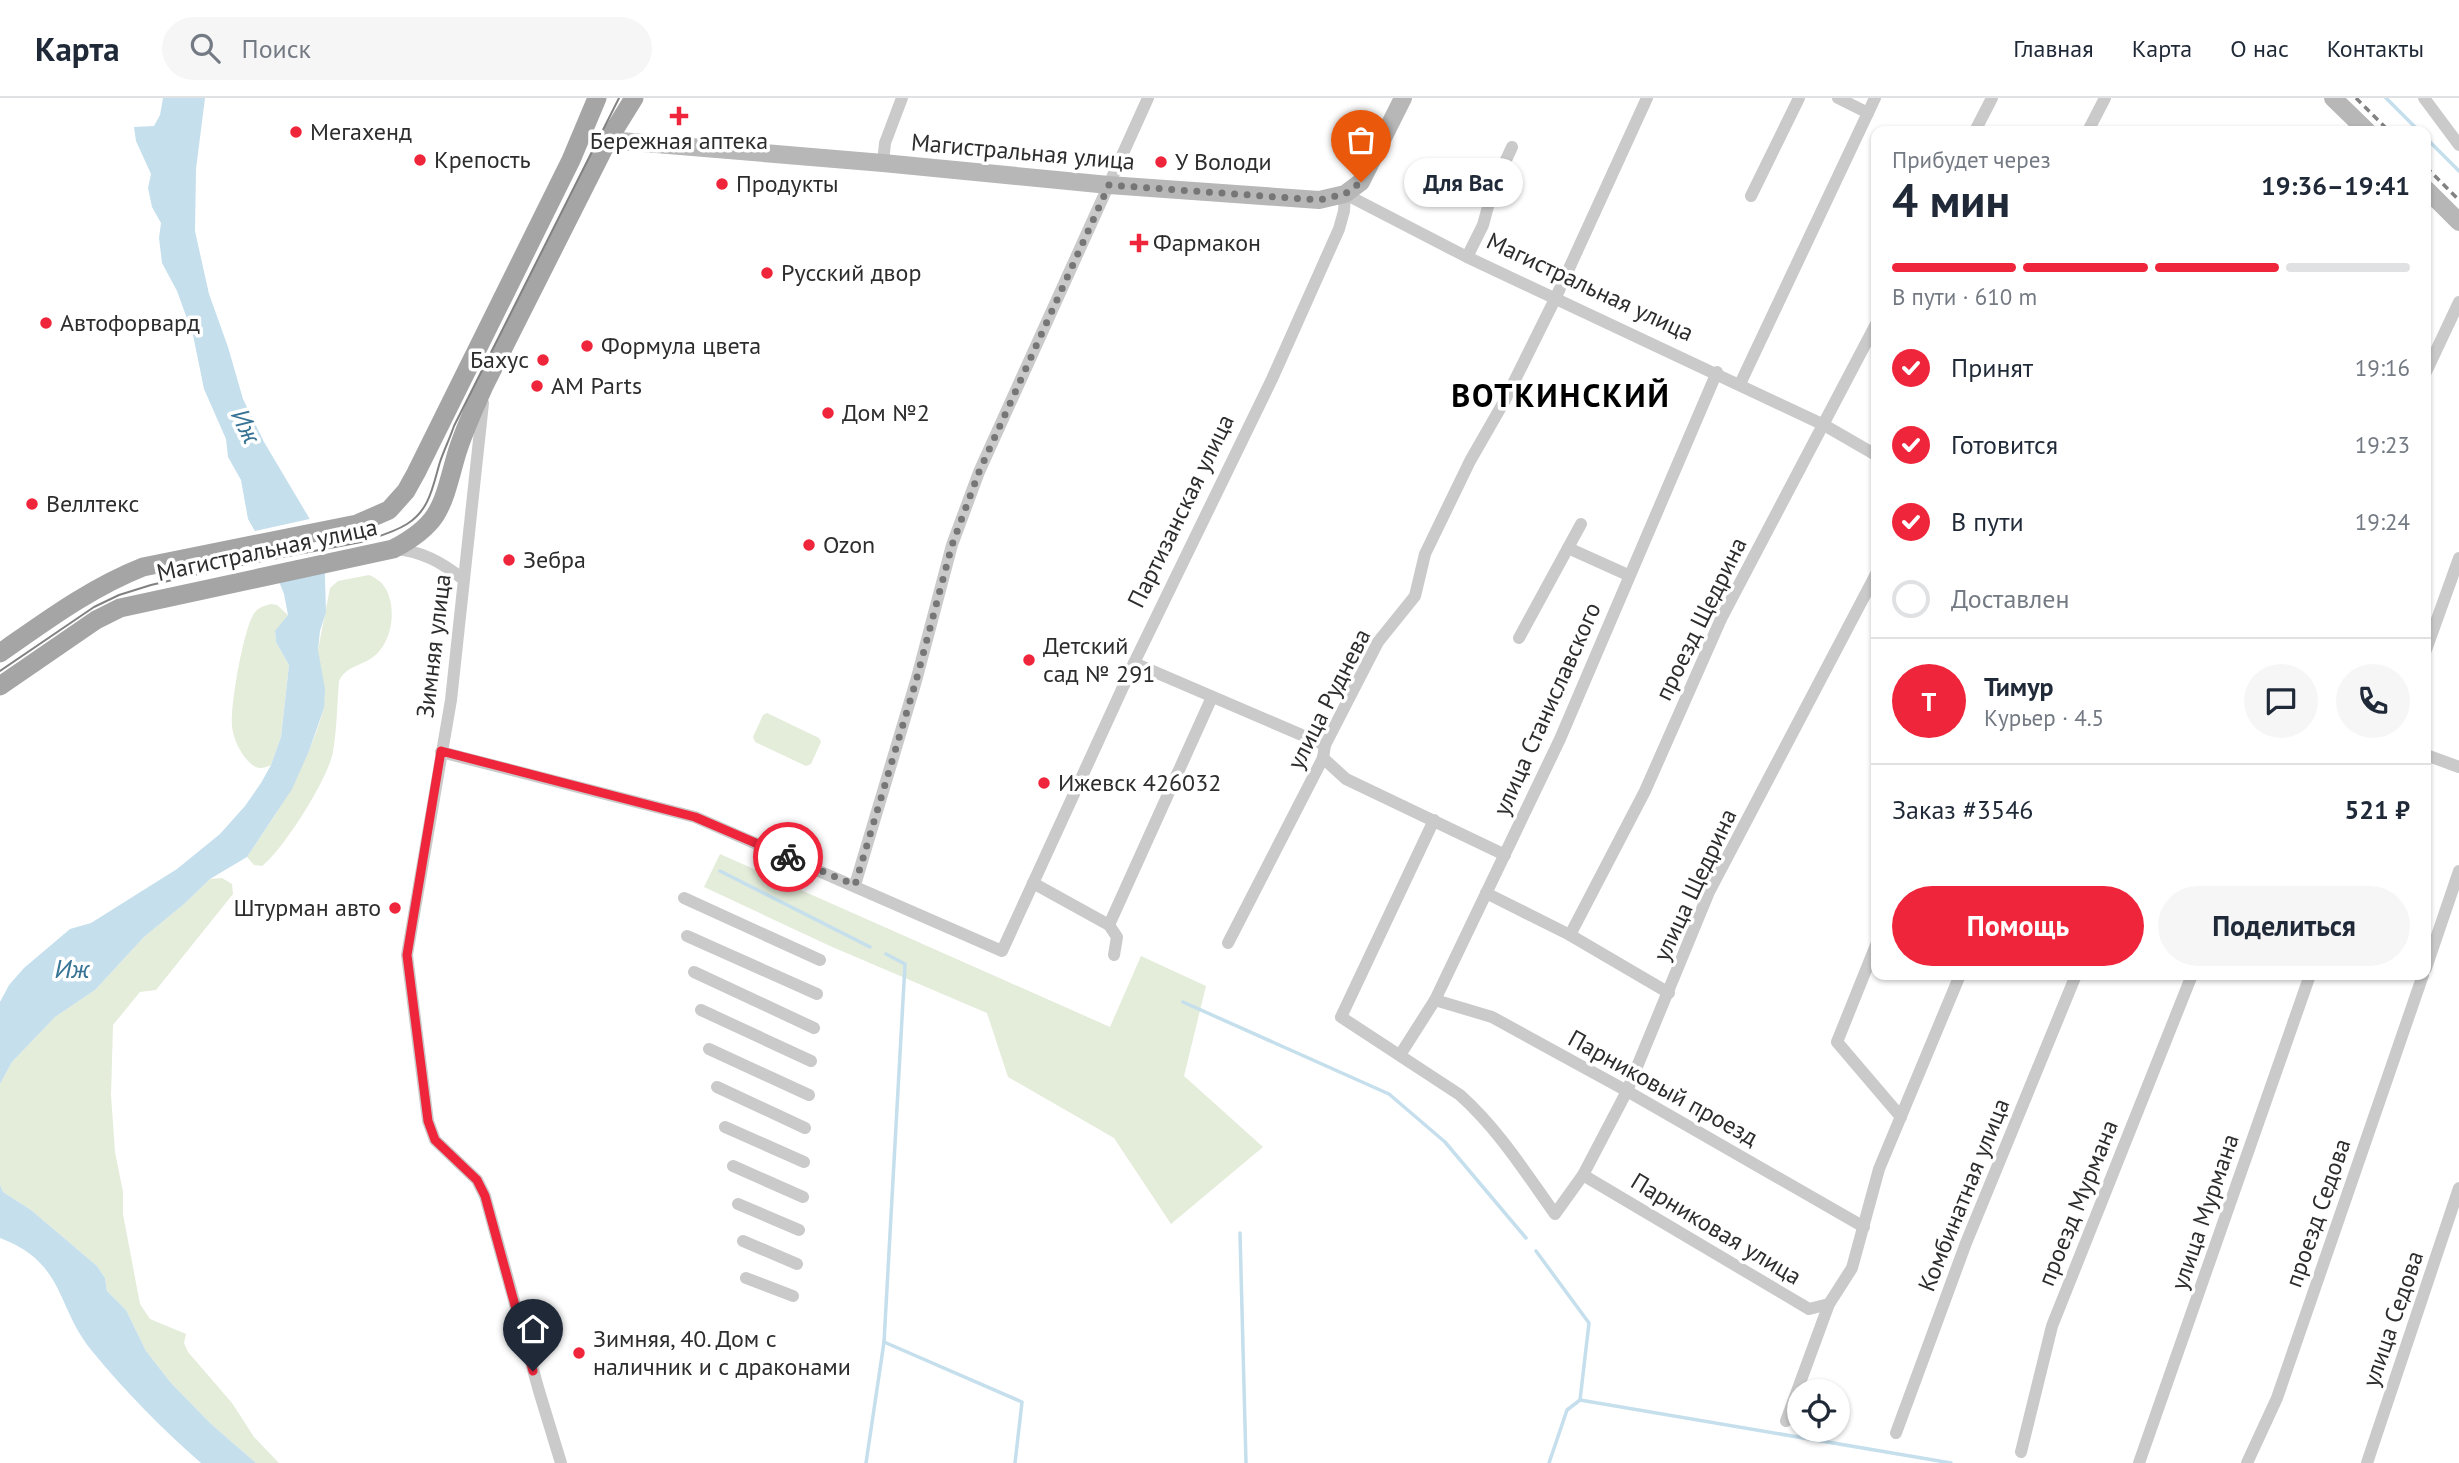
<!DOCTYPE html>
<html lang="ru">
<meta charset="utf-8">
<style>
:root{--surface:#fff;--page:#f6f6f7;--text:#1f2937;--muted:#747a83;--line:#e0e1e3;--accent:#ef253b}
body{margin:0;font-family:"PT Sans",sans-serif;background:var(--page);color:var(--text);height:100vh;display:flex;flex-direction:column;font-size:26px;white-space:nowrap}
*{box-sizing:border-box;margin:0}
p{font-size:23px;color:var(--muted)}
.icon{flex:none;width:38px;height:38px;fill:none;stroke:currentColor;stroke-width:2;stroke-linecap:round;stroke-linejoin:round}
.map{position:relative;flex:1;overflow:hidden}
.drawer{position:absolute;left:1871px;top:28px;width:560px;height:854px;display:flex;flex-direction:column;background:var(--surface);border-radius:14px;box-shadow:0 2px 5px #0004}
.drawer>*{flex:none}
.fabs{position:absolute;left:1787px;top:1281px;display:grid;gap:14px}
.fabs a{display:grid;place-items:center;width:63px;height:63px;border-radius:50%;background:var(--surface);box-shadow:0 2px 5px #0004;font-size:35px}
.pin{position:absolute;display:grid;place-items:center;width:60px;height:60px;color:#fff;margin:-72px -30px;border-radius:50% 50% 50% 0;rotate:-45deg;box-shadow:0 0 7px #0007}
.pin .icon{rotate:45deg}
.courier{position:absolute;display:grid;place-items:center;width:70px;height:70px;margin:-35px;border:5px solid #ef253b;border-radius:50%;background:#fff;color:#222;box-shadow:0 2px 9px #0007}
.bubble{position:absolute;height:49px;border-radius:24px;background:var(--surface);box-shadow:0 2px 5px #0004;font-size:23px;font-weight:600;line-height:49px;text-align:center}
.summary em{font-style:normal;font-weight:600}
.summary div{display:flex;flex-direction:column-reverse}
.summary{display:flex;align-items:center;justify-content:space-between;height:119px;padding:0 21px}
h1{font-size:46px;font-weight:600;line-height:52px}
.bar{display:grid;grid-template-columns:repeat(4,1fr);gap:10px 7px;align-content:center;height:84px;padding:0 21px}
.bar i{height:9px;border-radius:5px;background:var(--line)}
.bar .selected{background:var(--accent)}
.bar p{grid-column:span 4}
.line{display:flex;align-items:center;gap:18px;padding:0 21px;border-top:2px solid var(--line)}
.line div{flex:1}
.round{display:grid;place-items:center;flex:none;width:74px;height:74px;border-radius:37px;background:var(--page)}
ol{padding:0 21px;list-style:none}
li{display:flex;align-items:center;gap:21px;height:77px}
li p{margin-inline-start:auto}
li .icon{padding:7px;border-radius:50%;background:var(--accent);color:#fff;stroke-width:4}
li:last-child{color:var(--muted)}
li i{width:38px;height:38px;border:4px solid var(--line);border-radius:50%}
.cta{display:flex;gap:14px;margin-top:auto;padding:14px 21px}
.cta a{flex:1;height:80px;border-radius:42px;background:var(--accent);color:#fff;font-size:28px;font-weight:600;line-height:80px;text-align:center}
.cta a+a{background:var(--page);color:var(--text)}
header{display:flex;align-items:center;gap:42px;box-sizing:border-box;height:98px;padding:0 35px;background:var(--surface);border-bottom:2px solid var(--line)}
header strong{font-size:33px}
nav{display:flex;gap:38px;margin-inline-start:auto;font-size:24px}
.search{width:490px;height:63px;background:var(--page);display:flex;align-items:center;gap:18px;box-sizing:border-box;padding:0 24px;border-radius:38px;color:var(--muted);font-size:26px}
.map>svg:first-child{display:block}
.green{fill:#e4ecda}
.water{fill:#c5dfed}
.pier{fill:#fff}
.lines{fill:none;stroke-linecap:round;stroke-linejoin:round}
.stream{stroke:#c5dfed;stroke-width:3.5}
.street{stroke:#cacaca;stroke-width:12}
.secondary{stroke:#b7b7b7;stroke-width:18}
.primary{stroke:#a5a5a5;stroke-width:19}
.tram{stroke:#828282;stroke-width:2}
.rail{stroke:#828282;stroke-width:3.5;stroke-dasharray:7 5;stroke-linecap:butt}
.done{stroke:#767676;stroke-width:7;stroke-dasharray:0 12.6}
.route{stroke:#ef253b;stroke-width:9}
.poi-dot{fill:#ef253b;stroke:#fff;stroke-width:2.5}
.labels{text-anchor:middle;stroke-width:7;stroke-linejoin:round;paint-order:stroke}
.poi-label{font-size:24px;fill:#2d2d2d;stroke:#fff;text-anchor:start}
.street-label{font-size:24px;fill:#2d2d2d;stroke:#fff}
.water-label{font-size:26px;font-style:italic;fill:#377394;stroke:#fff}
.district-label{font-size:32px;font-weight:bold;letter-spacing:2px;fill:#000;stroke:#fff}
</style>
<header>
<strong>Карта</strong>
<div class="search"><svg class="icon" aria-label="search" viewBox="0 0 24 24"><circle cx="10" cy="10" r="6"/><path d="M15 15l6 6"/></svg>Поиск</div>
<nav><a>Главная</a><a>Карта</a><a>О нас</a><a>Контакты</a></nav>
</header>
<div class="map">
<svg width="2459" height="1365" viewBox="0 0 2459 1365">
<rect width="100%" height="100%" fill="#fff"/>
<g class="green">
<path d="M369 477C383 483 388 491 391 506 394 526 388 550 370 561 357 569 346 569 339 583 337 606 337 631 333 654 328 681 283 752 262 768L254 767 247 759 277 714 309 653 318 629 324 610 318 552 330 490 338 483Z"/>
<path d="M271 506 277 507 288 517 275 534 276 544 289 567 281 639 271 667C261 672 256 671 248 663 239 653 234 641 232 629 230 608 243 535 253 517 257 510 263 508 271 506Z"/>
<path d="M767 615 819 640 821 644 811 666 806 668 755 644 753 639 763 617Z"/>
<path d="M720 756 1110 929 1141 858 1206 888 1184 978 1263 1049 1171 1126 1114 1040 1008 979 987 915 830 848 704 789Z"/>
<path d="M222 780 232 786 233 796 156 892 140 894 113 927 111 997 115 1054 123 1094V1116L140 1206 150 1221 186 1236 184 1245 188 1254 232 1305 254 1339 279 1365H256L211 1326 171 1285 146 1253 126 1212 107 1193 105 1180 97 1168 31 1112 3 1094 0 1087V986L12 964 55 919 95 892 144 839 184 806 210 781Z"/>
</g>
<g class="water">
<path d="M163 0H205L196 71 195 133 209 196 228 249 243 301 264 344 324 445 326 514 320 533 318 552 325 591 324 610 309 653 292 691 247 759 210 781 184 806 144 839 95 892 55 919 12 964 0 986V904L9 887 24 870 70 831 91 825 177 771 220 736 245 708 261 685 271 667 281 639 289 567 276 544 275 533 288 517 284 496 268 456 248 421 241 382 228 359 226 341 204 291 193 237 177 193 162 165 159 140 161 125 152 109 148 90 151 76 136 43 134 29 154 28 160 17Z"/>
<path d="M0 1087 3 1094 31 1112 97 1168 105 1180 107 1193 126 1212 146 1253 171 1285 211 1326 256 1365H201C161 1330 126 1294 92 1253 55 1208 66 1165 0 1140Z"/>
</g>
<path class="pier" d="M314 420 328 444 329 473 275 485 265 458 251 434Z"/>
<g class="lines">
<g class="stream">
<path d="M2386 0 2419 33"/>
<path d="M2426 40 2459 73"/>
<path d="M720 773 870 849"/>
<path d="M886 856 905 866 884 1244 1022 1304 1015 1365"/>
<path d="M1183 904 1389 996 1445 1044 1526 1140"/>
<path d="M1240 1135 1246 1365"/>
<path d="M1536 1153 1589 1225 1580 1302 1567 1312 1549 1365"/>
<path d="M1580 1302 1951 1365"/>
<path d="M866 1365 884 1244"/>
</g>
<g class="street">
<path d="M1838 0 1868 15"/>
<path d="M2424 0 2459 47"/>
<path d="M1975 33 1992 0"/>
<path d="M2088 33 2105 0"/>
<path d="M883 65 885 45 902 0"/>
<path d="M1751 98 1799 0"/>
<path d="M1467 159 1483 127 1493 90 1512 49"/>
<path d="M2426 274 2459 204"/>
<path d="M1740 286 1875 0"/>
<path d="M483 305 451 602 407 857 428 1023 435 1042 477 1082 485 1098 539 1293 561 1365"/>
<path d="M1568 450 1628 477"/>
<path d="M394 451C422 453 441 464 463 481"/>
<path d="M1519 540 1581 426"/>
<path d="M2426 552 2459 460"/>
<path d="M1134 565 1325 647"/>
<path d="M441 654 695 719 1002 853 1134 565 1272 281 1339 131 1344 113 1345 96 1467 159 1824 327 1876 357"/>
<path d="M2426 657 2459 669"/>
<path d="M1323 660 1346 681 1505 757"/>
<path d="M1434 722 1341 919 1460 997C1499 1032 1525 1074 1555 1116L1583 1077 1627 993 1709 794 1876 476"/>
<path d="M1033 785 1109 827 1117 839 1114 857"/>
<path d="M855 787 916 583 952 447 979 374 1148 0"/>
<path d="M1486 795 1570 837 1669 895"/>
<path d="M684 800 820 862"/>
<path d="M1109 827 1212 599"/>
<path d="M1570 837 1645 693 1721 521 1876 226"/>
<path d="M687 838 817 896"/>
<path d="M1228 845 1323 660 1325 647 1378 544 1415 498 1425 456 1470 363 1505 302 1556 199 1647 0"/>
<path d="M1876 847 1837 944 1901 1019"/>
<path d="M2426 870 2459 773"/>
<path d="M694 874 814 930"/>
<path d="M1435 902 1492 919 1627 993 1864 1129"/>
<path d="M701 912 811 963"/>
<path d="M709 951 809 997"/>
<path d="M1400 957 1435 902 1560 641 1717 274"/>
<path d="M717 989 805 1030"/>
<path d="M725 1029 804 1064"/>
<path d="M733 1068 803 1099"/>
<path d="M1583 1077 1809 1211 1829 1206"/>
<path d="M738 1106 799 1132"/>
<path d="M743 1143 797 1166"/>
<path d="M746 1180 793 1198"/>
<path d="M1786 1323 1829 1206 1852 1170 1879 1071 1960 877"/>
<path d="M1896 1335 1966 1145 2076 877"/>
<path d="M2021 1354 2052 1228 2192 877"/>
<path d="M2139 1365 2310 877"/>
<path d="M2247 1365 2277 1300 2423 877"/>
<path d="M2367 1365 2459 1090"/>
</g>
<g class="secondary">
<path d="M2333 0 2367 33"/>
<path d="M608 42 883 65 1109 87 1319 102 1345 96 1361 84 1403 0"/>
<path d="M2426 91 2459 124"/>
</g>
<g class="primary">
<path d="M0 555C46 523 90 490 143 469L357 426 389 412 406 393 416 375 571 62 597 0"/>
<path d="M0 588 96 522 120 510 393 451C441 426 442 408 456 358 463 334 474 311 484 288L608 42 634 0"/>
</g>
<path class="tram" d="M0 573 94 509 119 497 151 487 215 472 361 444C376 439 393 435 407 426 430 412 433 387 440 364 444 352 450 340 454 328L619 0"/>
<g class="rail">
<path d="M2356 0 2389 33"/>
<path d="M2426 69 2459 102"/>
</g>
</g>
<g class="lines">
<path class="done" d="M788 759 855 787 916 583 952 447 979 374 1109 87 1319 102 1345 96 1361 84"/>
<path class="route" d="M533 1273 485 1098 477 1082 435 1042 428 1023 407 857 441 653 695 719 788 759"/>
</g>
<g class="poi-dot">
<path d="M675.5 7.5h7v7h7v7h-7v7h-7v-7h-7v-7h7z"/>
<circle cx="296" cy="34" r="7"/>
<circle cx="420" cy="62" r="7"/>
<circle cx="1161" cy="64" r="7"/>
<circle cx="722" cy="86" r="7"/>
<path d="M1135.5 134.5h7v7h7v7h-7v7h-7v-7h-7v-7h7z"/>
<circle cx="767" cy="175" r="7"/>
<circle cx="46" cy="225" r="7"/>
<circle cx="587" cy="248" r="7"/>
<circle cx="543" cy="262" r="7"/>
<circle cx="537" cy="288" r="7"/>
<circle cx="828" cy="315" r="7"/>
<circle cx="32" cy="406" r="7"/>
<circle cx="809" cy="447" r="7"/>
<circle cx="509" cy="462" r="7"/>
<circle cx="1029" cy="562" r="7"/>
<circle cx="1044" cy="685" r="7"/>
<circle cx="395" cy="810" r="7"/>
<circle cx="579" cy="1255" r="7"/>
</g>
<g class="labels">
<g class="poi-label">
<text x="310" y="42">Мегахенд</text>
<text x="679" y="51" text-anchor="middle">Бережная аптека</text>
<text x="434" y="70">Крепость</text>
<text x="1175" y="72">У Володи</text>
<text x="736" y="94">Продукты</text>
<text x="1153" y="153">Фармакон</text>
<text x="781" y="183">Русский двор</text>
<text x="60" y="233">Автофорвард</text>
<text x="601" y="256">Формула цвета</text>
<text x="529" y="270" text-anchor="end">Бахус</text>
<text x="551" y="296">AM Parts</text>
<text x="842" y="323">Дом №2</text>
<text x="46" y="414">Веллтекс</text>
<text x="823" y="455">Ozon</text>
<text x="523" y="470">Зебра</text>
<text x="1043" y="556">Детский<tspan x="1043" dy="28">сад № 291</tspan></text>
<text x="1058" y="693">Ижевск 426032</text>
<text x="381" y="818" text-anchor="end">Штурман авто</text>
<text x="593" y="1249">Зимняя, 40. Дом с<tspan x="593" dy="28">наличник и с драконами</tspan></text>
</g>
<g class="street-label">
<text transform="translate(1023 54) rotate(5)" y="8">Магистральная улица</text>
<text transform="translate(1590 189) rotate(25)" y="8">Магистральная улица</text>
<text transform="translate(1181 413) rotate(-64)" y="8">Партизанская улица</text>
<text transform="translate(267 452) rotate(-12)" y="8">Магистральная улица</text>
<text transform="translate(1701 521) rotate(-64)" y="8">проезд Щедрина</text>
<text transform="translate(434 548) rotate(-83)" y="8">Зимняя улица</text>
<text transform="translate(1329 601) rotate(-63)" y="8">улица Руднева</text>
<text transform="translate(1547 611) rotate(-66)" y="8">улица Станиславского</text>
<text transform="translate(1695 787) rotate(-65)" y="8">улица Щедрина</text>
<text transform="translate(1663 990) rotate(29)" y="8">Парниковый проезд</text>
<text transform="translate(1964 1097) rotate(-68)" y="8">Комбинатная улица</text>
<text transform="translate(2078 1105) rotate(-68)" y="8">проезд Мурмана</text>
<text transform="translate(2205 1114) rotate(-71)" y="8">улица Мурмана</text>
<text transform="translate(2318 1115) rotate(-71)" y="8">проезд Седова</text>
<text transform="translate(1716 1131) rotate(31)" y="8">Парниковая улица</text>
<text transform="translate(2393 1221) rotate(-71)" y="8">улица Седова</text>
</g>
<g class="water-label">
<text transform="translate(246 328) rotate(64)" y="9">Иж</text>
<text x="72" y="880">Иж</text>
</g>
<g class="district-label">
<text x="1561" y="309">ВОТКИНСКИЙ</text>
</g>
</g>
</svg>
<div class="fabs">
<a><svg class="icon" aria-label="locate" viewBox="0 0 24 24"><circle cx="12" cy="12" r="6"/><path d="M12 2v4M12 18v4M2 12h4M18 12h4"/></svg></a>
</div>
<div class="pin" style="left:1361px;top:84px;background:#ea580c"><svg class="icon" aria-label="bag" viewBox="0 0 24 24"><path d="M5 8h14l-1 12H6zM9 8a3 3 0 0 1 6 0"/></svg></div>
<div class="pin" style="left:533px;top:1273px;background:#1f2937"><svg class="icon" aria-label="home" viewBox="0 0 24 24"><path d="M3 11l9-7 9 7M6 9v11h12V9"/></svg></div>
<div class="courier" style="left:788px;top:759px"><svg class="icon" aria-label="bike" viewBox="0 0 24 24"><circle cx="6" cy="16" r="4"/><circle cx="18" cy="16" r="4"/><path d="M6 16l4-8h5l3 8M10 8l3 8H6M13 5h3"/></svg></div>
<div class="bubble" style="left:1404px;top:60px;width:119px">Для Вас</div>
<section class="drawer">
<div class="summary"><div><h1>4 мин</h1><p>Прибудет через</p></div><em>19:36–19:41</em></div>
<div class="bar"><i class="selected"></i><i class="selected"></i><i class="selected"></i><i></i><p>В пути · 610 m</p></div>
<ol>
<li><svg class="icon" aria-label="check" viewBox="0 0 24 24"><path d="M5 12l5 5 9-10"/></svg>Принят<p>19:16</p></li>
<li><svg class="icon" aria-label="check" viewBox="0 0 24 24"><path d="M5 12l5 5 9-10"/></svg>Готовится<p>19:23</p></li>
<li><svg class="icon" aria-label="check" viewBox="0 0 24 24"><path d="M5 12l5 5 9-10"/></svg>В пути<p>19:24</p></li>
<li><i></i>Доставлен</li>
</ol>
<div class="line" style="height:126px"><b class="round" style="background:var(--accent);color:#fff">Т</b><div><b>Тимур</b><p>Курьер · 4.5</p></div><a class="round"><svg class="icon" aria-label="chat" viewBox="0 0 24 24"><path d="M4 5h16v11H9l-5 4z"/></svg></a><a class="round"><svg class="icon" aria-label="phone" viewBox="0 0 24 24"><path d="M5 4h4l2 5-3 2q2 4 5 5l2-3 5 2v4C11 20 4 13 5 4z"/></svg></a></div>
<div class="line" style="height:91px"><div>Заказ #3546</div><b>521 ₽</b></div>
<div class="cta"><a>Помощь</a><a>Поделиться</a></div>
</section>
</div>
